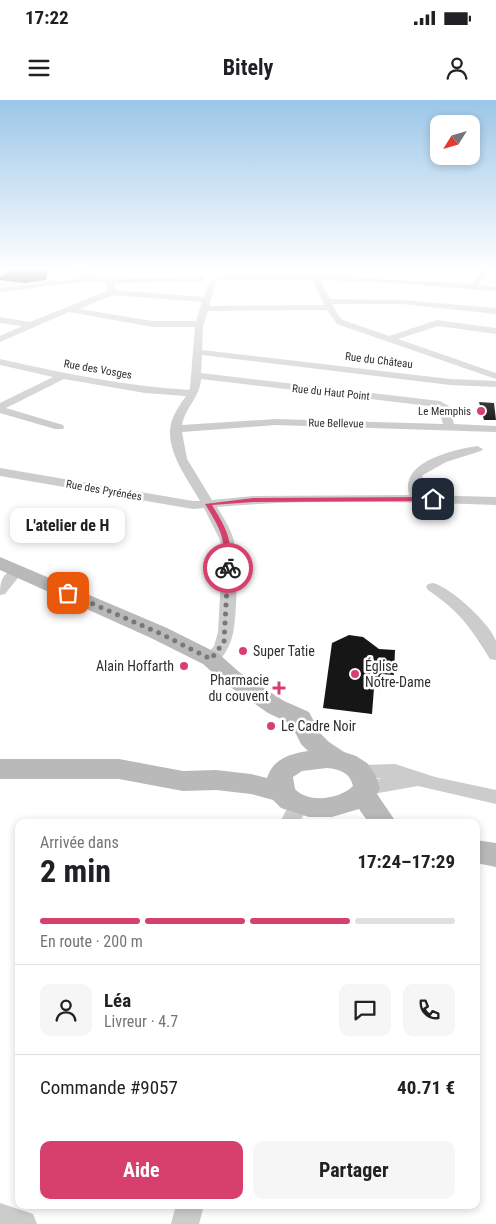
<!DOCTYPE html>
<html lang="fr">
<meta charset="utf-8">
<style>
:root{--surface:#fff;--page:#f6f6f6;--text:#202124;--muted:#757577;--line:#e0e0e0;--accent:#d7406c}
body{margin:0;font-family:"Roboto Condensed",sans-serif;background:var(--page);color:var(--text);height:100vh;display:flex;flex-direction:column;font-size:19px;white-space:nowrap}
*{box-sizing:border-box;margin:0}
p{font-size:16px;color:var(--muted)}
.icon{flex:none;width:28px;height:28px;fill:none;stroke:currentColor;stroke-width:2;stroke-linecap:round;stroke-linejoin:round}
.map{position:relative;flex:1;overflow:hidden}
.drawer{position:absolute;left:15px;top:719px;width:465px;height:390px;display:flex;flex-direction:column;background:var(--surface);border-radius:10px;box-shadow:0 2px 8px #0003}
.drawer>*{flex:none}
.needle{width:32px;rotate:233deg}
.fabs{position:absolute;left:430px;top:15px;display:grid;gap:10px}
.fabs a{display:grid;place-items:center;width:50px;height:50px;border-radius:10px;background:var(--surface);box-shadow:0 2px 8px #0003;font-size:25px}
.pin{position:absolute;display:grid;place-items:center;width:42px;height:42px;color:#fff;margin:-21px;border-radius:10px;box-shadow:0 2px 8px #0006}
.courier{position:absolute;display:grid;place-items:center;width:50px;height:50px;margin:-25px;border:4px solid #d7406c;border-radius:50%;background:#fff;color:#222;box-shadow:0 1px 6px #0007}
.bubble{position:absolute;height:35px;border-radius:10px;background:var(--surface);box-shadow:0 2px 8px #0003;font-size:16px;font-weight:700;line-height:35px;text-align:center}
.head em{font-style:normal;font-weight:700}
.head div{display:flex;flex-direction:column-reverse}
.head{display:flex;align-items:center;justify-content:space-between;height:85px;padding:0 25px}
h1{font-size:32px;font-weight:700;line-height:38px}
.bar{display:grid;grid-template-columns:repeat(4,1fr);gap:8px 5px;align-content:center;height:60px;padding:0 25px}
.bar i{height:6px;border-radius:4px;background:var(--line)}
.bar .on{background:var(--accent)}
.bar p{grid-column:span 4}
.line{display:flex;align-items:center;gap:12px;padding:0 25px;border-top:1px solid var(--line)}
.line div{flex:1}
.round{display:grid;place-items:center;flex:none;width:52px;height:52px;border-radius:10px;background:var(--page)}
.primary-button{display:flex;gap:10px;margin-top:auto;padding:10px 25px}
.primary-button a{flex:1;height:58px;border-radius:10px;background:var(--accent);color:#fff;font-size:20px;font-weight:700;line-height:58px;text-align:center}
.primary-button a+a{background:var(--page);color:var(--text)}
.status{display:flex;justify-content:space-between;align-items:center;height:35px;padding:0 25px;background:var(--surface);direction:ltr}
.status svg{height:14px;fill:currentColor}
header{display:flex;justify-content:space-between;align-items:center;height:65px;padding:0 25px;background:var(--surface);font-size:22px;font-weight:700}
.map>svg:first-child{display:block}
.green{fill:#e8ebde}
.building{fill:#161616}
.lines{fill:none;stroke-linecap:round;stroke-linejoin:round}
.street{fill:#ccc;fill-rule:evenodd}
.secondary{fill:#b9b9b9;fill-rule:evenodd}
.route{fill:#d7406c}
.done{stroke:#787878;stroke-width:5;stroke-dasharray:0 9}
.poi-dot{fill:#d7406c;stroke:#fff;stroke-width:2}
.labels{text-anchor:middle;stroke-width:5;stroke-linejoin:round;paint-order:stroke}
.far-street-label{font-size:11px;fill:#2f2f2f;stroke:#fff}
.far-poi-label{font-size:11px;fill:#2f2f2f;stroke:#fff;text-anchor:end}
.poi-label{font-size:14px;fill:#2f2f2f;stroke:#fff;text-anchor:start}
</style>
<div class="status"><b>17:22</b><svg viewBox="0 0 49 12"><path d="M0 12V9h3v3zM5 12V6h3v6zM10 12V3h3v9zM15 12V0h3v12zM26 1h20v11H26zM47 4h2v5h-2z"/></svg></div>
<header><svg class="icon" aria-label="menu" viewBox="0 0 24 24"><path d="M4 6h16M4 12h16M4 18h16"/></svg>Bitely<svg class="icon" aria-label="person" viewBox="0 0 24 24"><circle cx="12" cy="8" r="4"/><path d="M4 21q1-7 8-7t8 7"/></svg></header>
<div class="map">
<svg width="496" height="1124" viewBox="0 0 496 1124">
<rect width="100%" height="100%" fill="#fff"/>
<path class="green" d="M0 169H65L76 178 68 181 0 188Z"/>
<g class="building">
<path d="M12 169H49L46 180 25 183 0 180V177Z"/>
<path d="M479 302 494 303 496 320H484Z"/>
<path d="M349 535 363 537 379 549 395 550 394 575 381 574 380 589 374 588 372 614 323 608 332 543Z"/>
</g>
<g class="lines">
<g class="street">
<path d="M74 169H82L93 177 102 179 201 177H204V181L115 183V190L204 197 209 182 216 180 209 206 324 205 313 180H218L217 178 221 176 315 175 472 184 483 169H489L479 185 496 187V191L393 183 320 180 330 199 402 200 496 208V214L402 204H332L338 215 343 220 389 236 437 220 496 228V234L438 226 398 239 496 273V279L337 224 327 210 208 211 203 226 202 250 450 279 496 281V287L450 285 202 255 201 273 440 301 449 306 454 324 496 326V332L276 325 182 332 187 359 212 400 253 396 409 395C408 390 407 385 409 380 416 358 458 349 477 346L483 349 481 351 446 362 423 375 420 383 422 395 496 397V405C403 402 309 399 217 407 223 417 231 429 234 441 238 458 237 517 233 533 230 547 221 567 205 563L203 559 214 546 218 532 222 461 220 440 204 408 193 409 0 376V368L193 401H200C187 378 163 348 172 320 175 312 181 303 186 296L145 293 64 279 6 308 63 325 64 327 63 329H55L0 313V303L53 277 0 265V259C63 273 125 286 189 290L190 288 195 227H153L69 212 0 242V236L22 226 0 223V217L30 222 107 191V183L91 181 0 192V188L84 178ZM113 195 202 202 196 221H153L79 209ZM201 279 438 307 443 324 276 319 182 325C185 308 200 297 201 279Z"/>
<path d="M20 467 25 468 27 471 17 479 5 494 0 495C0 480 3 471 20 467Z"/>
<path d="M433 483C450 487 490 523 496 541 496 546 496 554 496 560L490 559C470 527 460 512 428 490L426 487 428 484Z"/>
<path d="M395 664 435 677 496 690V704L418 686 367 695 360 693 357 688 360 683 382 678 362 679 355 677 353 672 355 667 362 665Z"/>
<path d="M298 698 305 701 308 706 300 722H280L291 701Z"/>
<path d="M0 1103 33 1114 37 1124H0Z"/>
<path d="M176 1105H204L199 1124H171Z"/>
</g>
<g class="secondary">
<path d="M0 457 167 528 219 554 239 572 284 601 309 612 320 633 329 642 344 652 356 656 367 663 375 674 380 688 377 694 396 722H368L359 709 332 717H309L281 708 273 700 251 694 216 690 183 691 119 679H0V659H119L183 671 216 670 251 674 267 678C273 659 289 654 308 651L301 644 291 624 268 613 223 582 203 564 151 538 0 470ZM327 668C340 669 350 673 353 686 340 699 309 704 295 689L293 677 302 671Z"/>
<path d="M476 740 496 743V767L476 763Z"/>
</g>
</g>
<linearGradient id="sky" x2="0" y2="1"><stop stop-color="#9bc6e8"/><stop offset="0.52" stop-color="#fff"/><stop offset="1" stop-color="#fff" stop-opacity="0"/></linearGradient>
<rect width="496" height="326" fill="url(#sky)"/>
<path class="route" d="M433 397 435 398V401L253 402 212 405C229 433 230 436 232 468L228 470 225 468C224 435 222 432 205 404L253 398Z"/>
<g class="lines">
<path class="done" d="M68 493 159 533 211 559 224 542 228 468"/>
</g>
<g class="poi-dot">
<circle cx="481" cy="311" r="5"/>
<circle cx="243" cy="551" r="5"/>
<circle cx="184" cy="566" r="5"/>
<circle cx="355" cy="574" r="5"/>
<path d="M276.5 580.5h5v5h5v5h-5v5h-5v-5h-5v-5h5z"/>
<circle cx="271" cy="626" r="5"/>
</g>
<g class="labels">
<g class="far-street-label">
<text transform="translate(379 260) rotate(7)" y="4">Rue du Château</text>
<text transform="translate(98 269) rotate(10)" y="4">Rue des Vosges</text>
<text transform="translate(331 292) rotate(6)" y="4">Rue du Haut Point</text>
<text transform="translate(336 323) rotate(1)" y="4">Rue Bellevue</text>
<text transform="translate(104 390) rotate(10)" y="4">Rue des Pyrénées</text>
</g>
<g class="far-poi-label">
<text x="471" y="315">Le Memphis</text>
</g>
<g class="poi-label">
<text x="253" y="556">Super Tatie</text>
<text x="174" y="571" text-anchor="end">Alain Hoffarth</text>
<text x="365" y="571">Église<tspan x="365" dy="16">Notre-Dame</tspan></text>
<text x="269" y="585" text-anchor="end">Pharmacie<tspan x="269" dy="16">du couvent</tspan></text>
<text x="281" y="631">Le Cadre Noir</text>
</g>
</g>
</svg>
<div class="fabs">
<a><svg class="needle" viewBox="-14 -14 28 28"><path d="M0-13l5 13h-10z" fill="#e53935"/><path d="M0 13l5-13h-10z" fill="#757577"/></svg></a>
</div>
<div class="pin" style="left:68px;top:493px;background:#ea580c"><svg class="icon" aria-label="bag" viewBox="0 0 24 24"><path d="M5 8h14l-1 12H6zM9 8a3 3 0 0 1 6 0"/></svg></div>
<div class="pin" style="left:433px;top:399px;background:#1f2937"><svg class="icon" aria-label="home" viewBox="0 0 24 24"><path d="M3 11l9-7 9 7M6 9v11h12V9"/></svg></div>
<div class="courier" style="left:228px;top:468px"><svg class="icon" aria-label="bike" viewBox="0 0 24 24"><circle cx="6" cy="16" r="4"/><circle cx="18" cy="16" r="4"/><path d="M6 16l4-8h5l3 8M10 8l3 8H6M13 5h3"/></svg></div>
<div class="bubble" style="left:10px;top:408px;width:115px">L'atelier de H</div>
<section class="drawer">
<div class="head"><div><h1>2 min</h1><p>Arrivée dans</p></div><em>17:24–17:29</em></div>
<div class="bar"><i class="on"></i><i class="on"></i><i class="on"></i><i></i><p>En route · 200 m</p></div>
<div class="line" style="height:90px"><a class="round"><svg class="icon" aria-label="person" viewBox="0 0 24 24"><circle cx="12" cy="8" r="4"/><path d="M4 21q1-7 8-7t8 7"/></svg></a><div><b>Léa</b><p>Livreur · 4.7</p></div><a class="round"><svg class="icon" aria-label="chat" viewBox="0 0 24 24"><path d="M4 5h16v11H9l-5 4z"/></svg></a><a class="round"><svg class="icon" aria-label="phone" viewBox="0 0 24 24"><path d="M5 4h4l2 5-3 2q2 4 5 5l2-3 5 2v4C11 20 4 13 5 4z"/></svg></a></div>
<div class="line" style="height:65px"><div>Commande #9057</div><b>40.71 €</b></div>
<div class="primary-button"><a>Aide</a><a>Partager</a></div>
</section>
</div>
